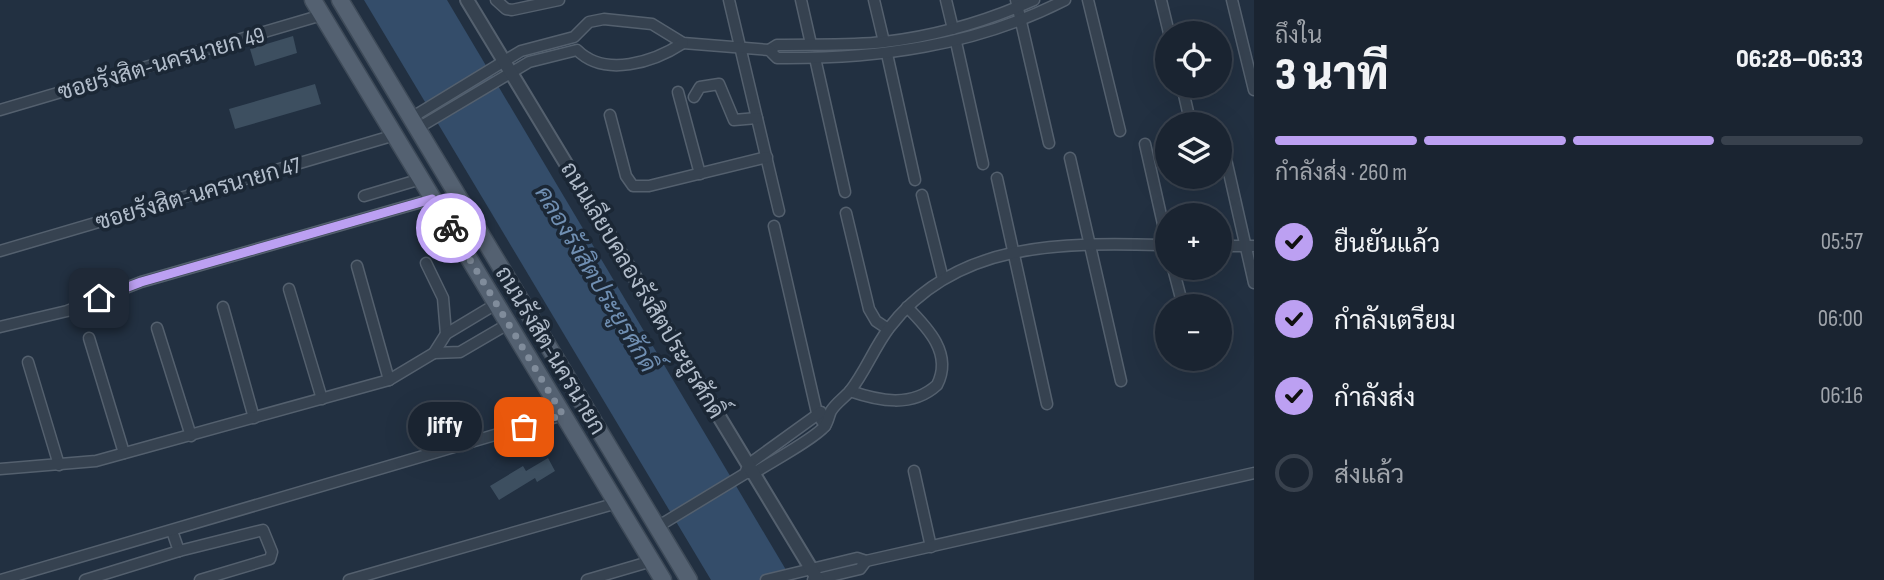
<!DOCTYPE html>
<html lang="th">
<meta charset="utf-8">
<style>
:root{--surface:#1a2431;--page:#232c39;--text:#f1f3f6;--muted:#9fa4ab;--line:#38414d;--accent:#bca0f2}
body{margin:0;font-family:"Sofia Sans Condensed",Sarabun,sans-serif;background:var(--page);color:var(--text);height:100vh;display:flex;flex-direction:column;font-size:26px;white-space:nowrap}
*{box-sizing:border-box;margin:0}
p{font-size:23px;color:var(--muted)}
.icon{flex:none;width:38px;height:38px;fill:none;stroke:currentColor;stroke-width:2;stroke-linecap:round;stroke-linejoin:round}
.map{position:relative;flex:1;overflow:hidden}
.drawer{display:flex;flex-direction:column;background:var(--surface);width:630px}
.drawer>*{flex:none}
.tools{position:absolute;left:1155px;top:21px;display:grid;gap:14px}
.tools a{display:grid;place-items:center;width:77px;height:77px;border-radius:50%;background:var(--surface);box-shadow:0 7px 28px #0002,0 0 0 2px var(--line);font-size:35px}
.pin{position:absolute;display:grid;place-items:center;width:60px;height:60px;color:#fff;margin:-30px;border-radius:14px;box-shadow:0 4px 10px #0006}
.courier{position:absolute;display:grid;place-items:center;width:70px;height:70px;margin:-35px;border:5px solid #bca0f2;border-radius:50%;background:#fff;color:#222;box-shadow:0 2px 9px #0007}
.bubble{position:absolute;height:49px;border-radius:24px;background:var(--surface);box-shadow:0 7px 28px #0002,0 0 0 2px var(--line);font-size:23px;font-weight:800;line-height:49px;text-align:center}
.headline em{font-style:normal;font-weight:800}
.headline div{display:flex;flex-direction:column-reverse}
.headline{display:flex;align-items:center;justify-content:space-between;height:119px;padding:0 21px}
h1{font-size:46px;font-weight:800;line-height:52px}
.bar{display:grid;grid-template-columns:repeat(4,1fr);gap:10px 7px;align-content:center;height:84px;padding:0 21px}
.bar i{height:9px;border-radius:5px;background:var(--line)}
.bar .active{background:var(--accent)}
.bar p{grid-column:span 4}
ol{padding:0 21px;list-style:none}
li{display:flex;align-items:center;gap:21px;height:77px}
li p{margin-inline-start:auto}
li .icon{padding:7px;border-radius:50%;background:var(--accent);color:#111;stroke-width:4}
li:last-child{color:var(--muted)}
li i{width:38px;height:38px;border:4px solid var(--line);border-radius:50%}
main{display:flex;flex:1;min-height:0}
.map>svg:first-child{display:block}
.water{fill:#344d6a}
.building{fill:#3d4f60}
.lines{fill:none;stroke-linecap:round;stroke-linejoin:round}
.minor-casing{stroke:#54606e;stroke-width:13}
.tertiary-casing{stroke:#54606e;stroke-width:16}
.primary-casing{stroke:#3f4b59;stroke-width:19}
.minor{stroke:#364250;stroke-width:10}
.tertiary{stroke:#364250;stroke-width:12}
.primary{stroke:#546171;stroke-width:16}
.done{stroke:#808c9b;stroke-width:7;stroke-dasharray:0 12.6}
.route{stroke:#bca0f2;stroke-width:9}
.labels{text-anchor:middle;stroke-width:7;stroke-linejoin:round;paint-order:stroke}
.street-label{font-size:23px;fill:#b2bdcb;stroke:#1b2735}
.water-label{font-size:24px;font-style:italic;fill:#708fb2;stroke:#1b2735}
</style>
<main>
<div class="map">
<svg width="1254" height="580" viewBox="0 0 1254 580">
<rect width="100%" height="100%" fill="#223041"/>
<path class="water" d="M364 0H447L792 580H711Z"/>
<g class="building">
<path d="M293 36 297 53 255 66 250 49Z"/>
<path d="M315 84 321 104 235 129 229 109Z"/>
<path d="M548 458 555 471 537 482 535 478 499 500 490 486 523 466 526 471Z"/>
</g>
<g class="lines">
<g class="minor-casing">
<g id="minor">
<path d="M496 0 506 9 512 10 559 0"/>
<path d="M729 0 779 211"/>
<path d="M801 0 811 44"/>
<path d="M874 0 884 42"/>
<path d="M946 0 953 29"/>
<path d="M1016 0 1049 143"/>
<path d="M1088 0 1120 131"/>
<path d="M1161 0 1169 33"/>
<path d="M1232 0 1254 90"/>
<path d="M956 42 983 164"/>
<path d="M769 50 777 45C813 44 849 46 884 42 936 36 987 21 1034 0"/>
<path d="M887 54 915 180"/>
<path d="M815 58 845 192"/>
<path d="M1182 86 1188 112"/>
<path d="M678 92 700 174"/>
<path d="M694 97 700 87 719 84 734 120 757 118"/>
<path d="M0 110 322 15"/>
<path d="M610 115 626 176 633 186H649L767 157"/>
<path d="M411 118 521 51 574 37 589 22 604 19 652 24 683 43 769 50 777 58C877 59 975 46 1065 0"/>
<path d="M418 128 529 62 577 50C605 78 654 62 683 43"/>
<path d="M1220 133 1254 283"/>
<path d="M1145 144 1167 242"/>
<path d="M1070 158 1121 381"/>
<path d="M997 178 1047 404"/>
<path d="M922 195 943 279"/>
<path d="M364 196 421 179"/>
<path d="M846 213 869 309 876 321 888 329"/>
<path d="M774 226 817 413 825 426"/>
<path d="M1220 246H1254"/>
<path d="M0 251 395 135"/>
<path d="M426 263 443 298 446 334"/>
<path d="M357 266 389 380"/>
<path d="M1173 268 1183 306"/>
<path d="M289 289 322 399"/>
<path d="M223 307 254 418"/>
<path d="M0 327 67 311 141 282 432 199"/>
<path d="M157 328 191 436"/>
<path d="M89 338 124 453"/>
<path d="M434 353 460 352 508 324"/>
<path d="M1195 359 1197 365"/>
<path d="M28 362 59 465"/>
<path d="M850 391C879 401 912 408 937 385 953 354 928 328 907 307"/>
<path d="M0 469 96 461 389 380 434 353 446 334 496 304"/>
<path d="M746 471 749 464 821 412"/>
<path d="M914 471 931 547"/>
<path d="M657 527 746 473H754C771 462 814 439 825 426 828 422 829 415 831 411 836 403 844 398 850 391 865 372 874 348 889 328 957 239 1066 243 1167 245"/>
<path d="M172 531 179 551"/>
<path d="M1 580 563 415"/>
<path d="M85 580 179 551 263 530 272 552 270 559 200 580"/>
<path d="M349 580 617 503"/>
<path d="M587 580 652 561"/>
<path d="M766 580 857 558 866 561 1254 473"/>
<path d="M813 580 860 569 866 561"/>
</g>
</g>
<g class="tertiary-casing">
<path id="tertiary" d="M467 0 818 580"/>
</g>
<g class="primary-casing">
<g id="primary">
<path d="M313 0 663 580"/>
<path d="M340 0 689 580"/>
</g>
</g>
<use href="#minor" class="minor"/>
<use href="#tertiary" class="tertiary"/>
<use href="#primary" class="primary"/>
</g>
<g class="lines">
<path class="done" d="M451 228 563 415 524 427"/>
<path class="route" d="M99 298 141 282 432 199 451 228"/>
</g>
<g class="labels">
<g class="street-label">
<text transform="translate(161 63) rotate(-16)" y="8">ซอยรังสิต-นครนายก 49</text>
<text transform="translate(198 193) rotate(-16)" y="8">ซอยรังสิต-นครนายก 47</text>
<text transform="translate(643 290) rotate(59)" y="8">ถนนเลียบคลองรังสิตประยูรศักดิ์</text>
<text transform="translate(551 350) rotate(59)" y="8">ถนนรังสิต-นครนายก</text>
</g>
<g class="water-label">
<text transform="translate(596 279) rotate(59)" y="8">คลองรังสิตประยูรศักดิ์</text>
</g>
</g>
</svg>
<div class="tools">
<a><svg class="icon" aria-label="locate" viewBox="0 0 24 24"><circle cx="12" cy="12" r="6"/><path d="M12 2v4M12 18v4M2 12h4M18 12h4"/></svg></a>
<a><svg class="icon" aria-label="layers" viewBox="0 0 24 24"><path d="M12 4l9 5-9 5-9-5zM3 14l9 5 9-5"/></svg></a>
<a>+</a>
<a>−</a>
</div>
<div class="pin" style="left:524px;top:427px;background:#ea580c"><svg class="icon" aria-label="bag" viewBox="0 0 24 24"><path d="M5 8h14l-1 12H6zM9 8a3 3 0 0 1 6 0"/></svg></div>
<div class="pin" style="left:99px;top:298px;background:#1f2937"><svg class="icon" aria-label="home" viewBox="0 0 24 24"><path d="M3 11l9-7 9 7M6 9v11h12V9"/></svg></div>
<div class="courier" style="left:451px;top:228px"><svg class="icon" aria-label="bike" viewBox="0 0 24 24"><circle cx="6" cy="16" r="4"/><circle cx="18" cy="16" r="4"/><path d="M6 16l4-8h5l3 8M10 8l3 8H6M13 5h3"/></svg></div>
<div class="bubble" style="left:408px;top:402px;width:74px">Jiffy</div>
</div>
<section class="drawer">
<div class="headline"><div><h1>3 นาที</h1><p>ถึงใน</p></div><em>06:28–06:33</em></div>
<div class="bar"><i class="active"></i><i class="active"></i><i class="active"></i><i></i><p>กำลังส่ง · 260 m</p></div>
<ol>
<li><svg class="icon" aria-label="check" viewBox="0 0 24 24"><path d="M5 12l5 5 9-10"/></svg>ยืนยันแล้ว<p>05:57</p></li>
<li><svg class="icon" aria-label="check" viewBox="0 0 24 24"><path d="M5 12l5 5 9-10"/></svg>กำลังเตรียม<p>06:00</p></li>
<li><svg class="icon" aria-label="check" viewBox="0 0 24 24"><path d="M5 12l5 5 9-10"/></svg>กำลังส่ง<p>06:16</p></li>
<li><i></i>ส่งแล้ว</li>
</ol>
</section>
</main>
